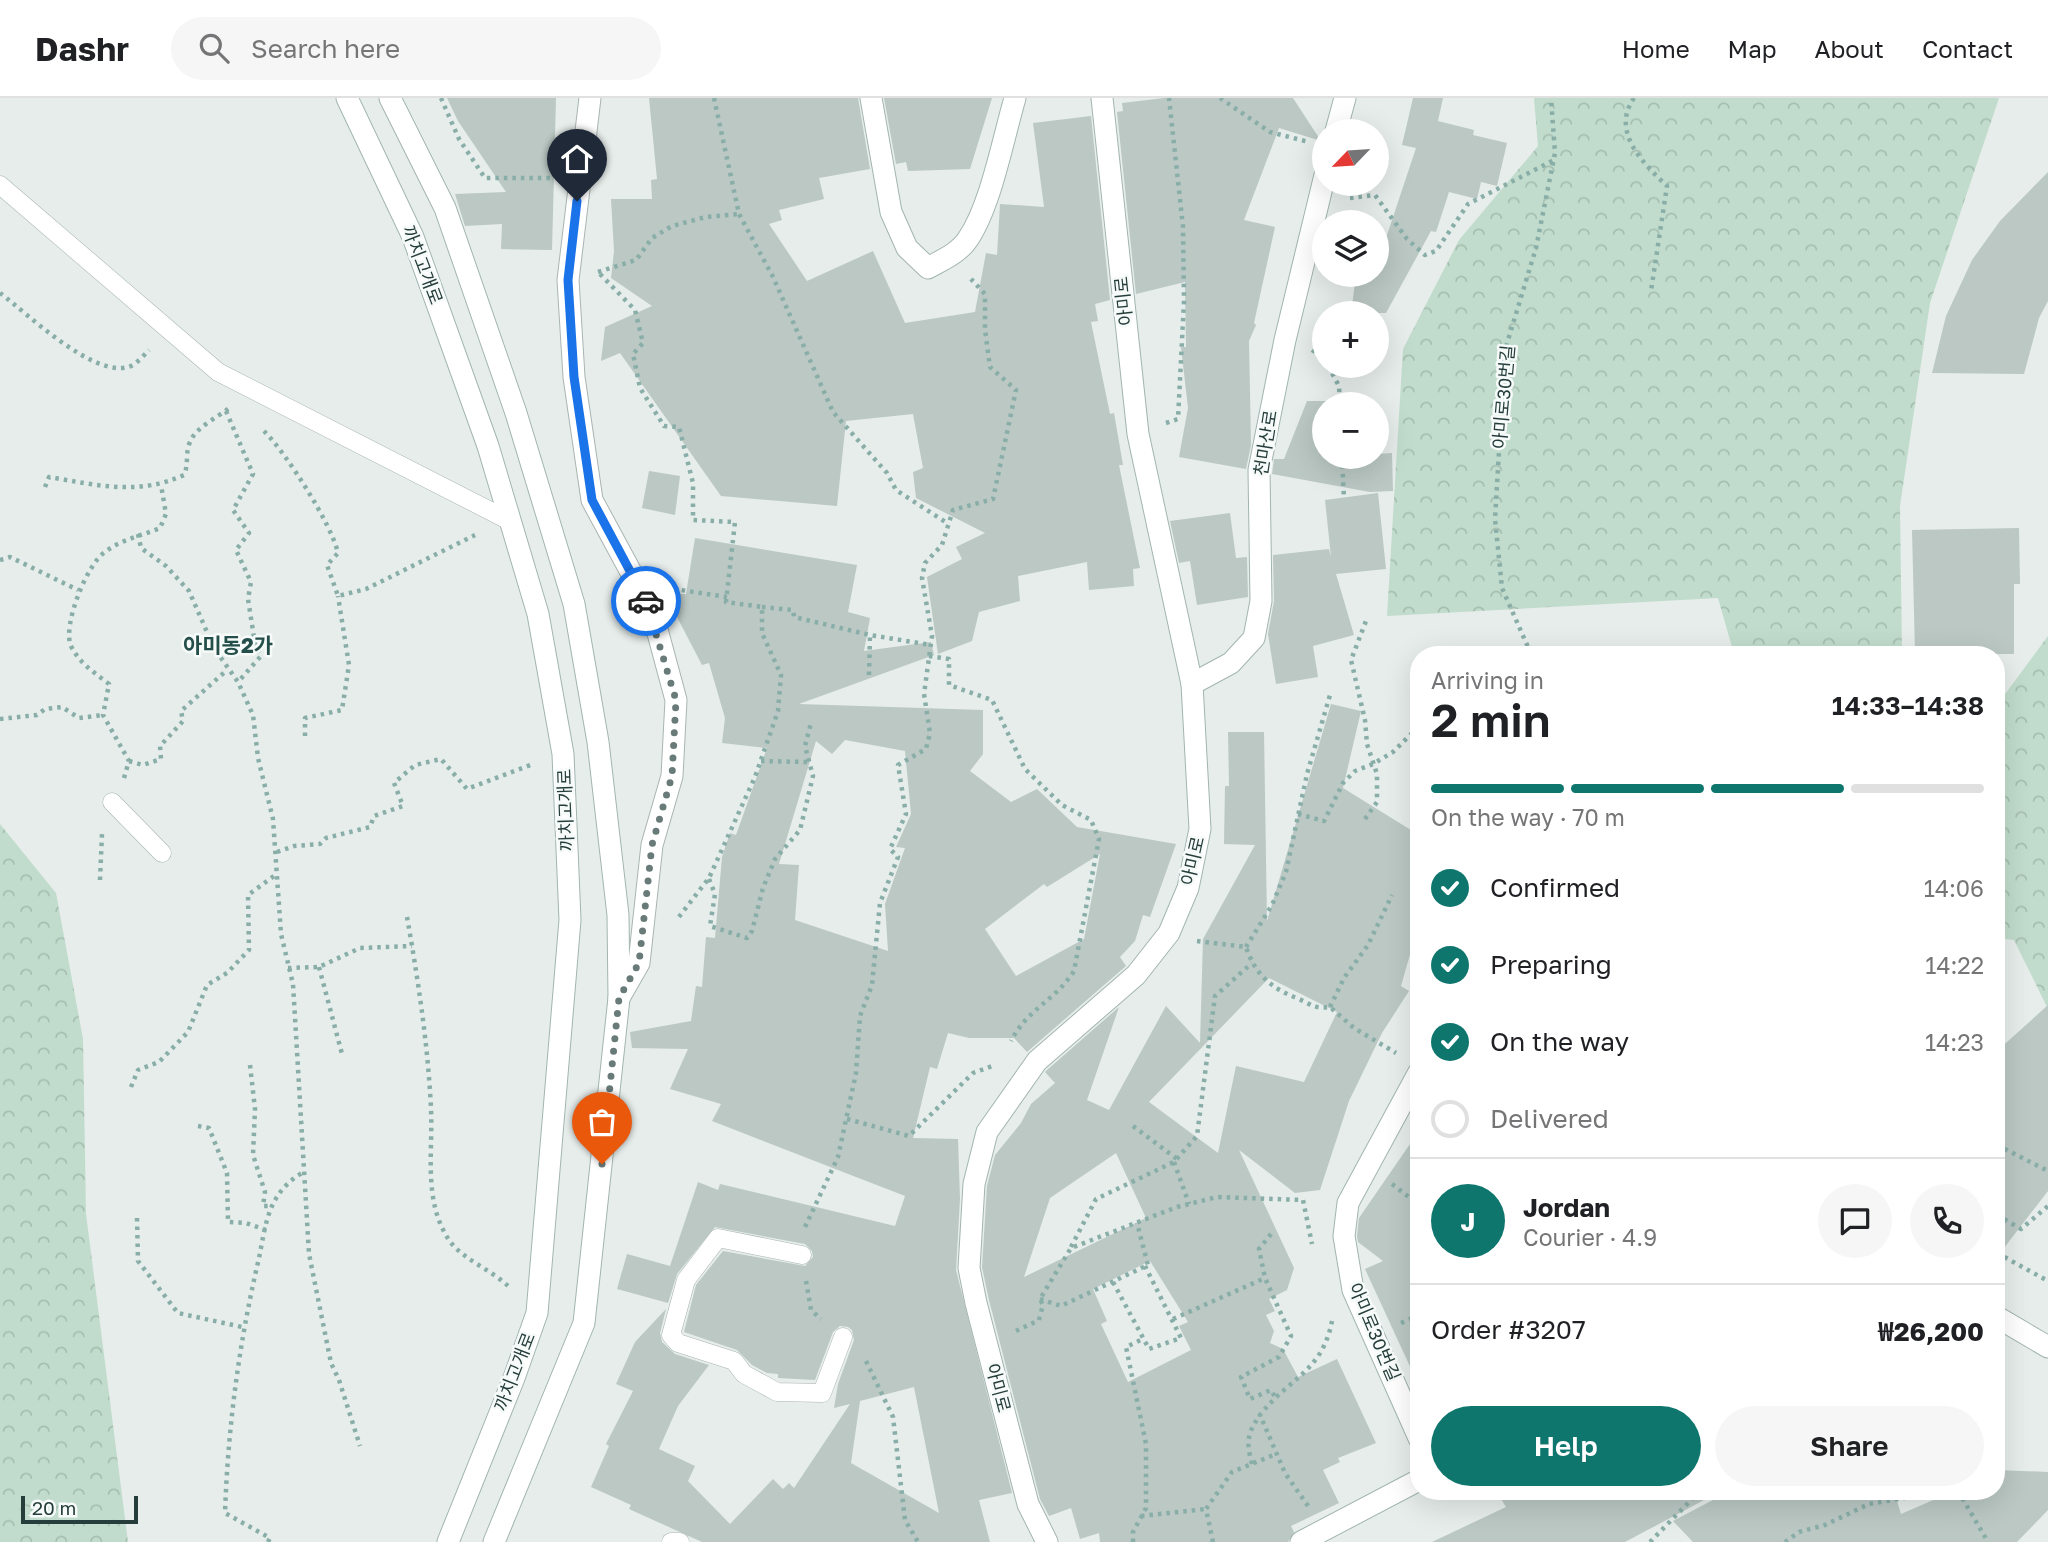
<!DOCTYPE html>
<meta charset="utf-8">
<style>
:root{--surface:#fff;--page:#f6f6f6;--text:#202124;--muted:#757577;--line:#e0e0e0;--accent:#0f766e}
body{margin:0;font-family:"Golos Text","Noto Sans KR",sans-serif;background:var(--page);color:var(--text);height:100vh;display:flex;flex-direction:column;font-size:26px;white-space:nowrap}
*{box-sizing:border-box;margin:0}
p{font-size:23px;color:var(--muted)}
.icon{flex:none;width:38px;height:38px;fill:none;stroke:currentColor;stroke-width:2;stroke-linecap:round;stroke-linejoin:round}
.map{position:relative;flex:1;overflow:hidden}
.drawer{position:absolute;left:1410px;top:548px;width:595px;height:854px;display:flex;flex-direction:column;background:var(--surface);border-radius:28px;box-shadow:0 7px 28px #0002}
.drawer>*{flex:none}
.needle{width:46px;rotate:245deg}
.tools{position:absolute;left:1312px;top:21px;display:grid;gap:14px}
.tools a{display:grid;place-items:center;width:77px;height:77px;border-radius:50%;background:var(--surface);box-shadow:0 7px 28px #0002;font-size:35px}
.scale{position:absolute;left:21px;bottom:18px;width:117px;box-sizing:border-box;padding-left:7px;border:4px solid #263e3b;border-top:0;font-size:19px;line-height:24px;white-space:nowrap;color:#263e3b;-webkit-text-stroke:5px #f6faf9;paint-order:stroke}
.pin{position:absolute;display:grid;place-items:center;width:60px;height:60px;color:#fff;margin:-72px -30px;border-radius:50% 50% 50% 0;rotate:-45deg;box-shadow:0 0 7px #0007}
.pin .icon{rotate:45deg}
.courier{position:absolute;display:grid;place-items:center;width:70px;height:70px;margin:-35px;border:5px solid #1a73e8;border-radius:50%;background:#fff;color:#222;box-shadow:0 2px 9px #0007}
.overview em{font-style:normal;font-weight:600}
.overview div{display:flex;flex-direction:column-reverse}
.overview{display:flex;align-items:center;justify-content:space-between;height:119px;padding:0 21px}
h1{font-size:46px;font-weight:600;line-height:52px}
.bar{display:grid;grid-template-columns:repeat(4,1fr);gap:10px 7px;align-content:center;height:84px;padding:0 21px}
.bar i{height:9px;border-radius:5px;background:var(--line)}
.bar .on{background:var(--accent)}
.bar p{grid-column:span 4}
.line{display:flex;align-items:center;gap:18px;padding:0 21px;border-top:2px solid var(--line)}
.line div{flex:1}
.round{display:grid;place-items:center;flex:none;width:74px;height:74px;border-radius:37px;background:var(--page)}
ol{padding:0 21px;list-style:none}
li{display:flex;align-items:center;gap:21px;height:77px}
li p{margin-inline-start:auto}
li .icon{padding:7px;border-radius:50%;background:var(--accent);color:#fff;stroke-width:4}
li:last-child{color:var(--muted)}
li i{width:38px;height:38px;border:4px solid var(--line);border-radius:50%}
.action{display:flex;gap:14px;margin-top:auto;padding:14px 21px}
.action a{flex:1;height:80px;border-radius:42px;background:var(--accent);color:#fff;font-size:28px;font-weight:600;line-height:80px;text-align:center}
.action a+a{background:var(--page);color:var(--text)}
header{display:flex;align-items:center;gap:42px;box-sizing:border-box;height:98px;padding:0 35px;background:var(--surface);border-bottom:2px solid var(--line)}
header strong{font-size:33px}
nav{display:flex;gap:38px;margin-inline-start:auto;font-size:24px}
.search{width:490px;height:63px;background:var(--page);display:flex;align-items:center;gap:18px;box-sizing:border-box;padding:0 24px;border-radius:38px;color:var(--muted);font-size:26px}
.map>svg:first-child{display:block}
.forest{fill:url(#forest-crowns)}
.building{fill:#bbc8c4;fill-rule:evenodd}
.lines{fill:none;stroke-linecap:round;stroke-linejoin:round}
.lane-casing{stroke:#a9b5b3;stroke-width:19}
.street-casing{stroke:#a9b5b3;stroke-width:23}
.secondary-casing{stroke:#a2b5b1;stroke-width:23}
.path{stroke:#89aea8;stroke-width:4.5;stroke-dasharray:3.5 5;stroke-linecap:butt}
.lane{stroke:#fff;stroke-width:18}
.street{stroke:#fff;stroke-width:21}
.secondary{stroke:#fff;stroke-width:21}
.done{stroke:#697b79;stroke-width:7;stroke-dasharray:0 12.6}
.route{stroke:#1a73e8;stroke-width:9}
.labels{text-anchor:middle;stroke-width:5;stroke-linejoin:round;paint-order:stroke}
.street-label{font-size:18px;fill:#263e3b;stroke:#f6faf9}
.quarter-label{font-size:21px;font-weight:bold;fill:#244e4a;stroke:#f6faf9}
</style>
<header>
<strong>Dashr</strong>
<div class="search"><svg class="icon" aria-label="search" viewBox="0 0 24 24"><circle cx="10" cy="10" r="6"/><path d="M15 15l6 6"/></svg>Search here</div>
<nav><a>Home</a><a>Map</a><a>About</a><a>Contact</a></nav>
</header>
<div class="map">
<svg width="2048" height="1444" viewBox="0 0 2048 1444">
<defs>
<pattern id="forest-crowns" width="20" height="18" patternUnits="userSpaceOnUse" patternTransform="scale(1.75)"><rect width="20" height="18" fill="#c1dccc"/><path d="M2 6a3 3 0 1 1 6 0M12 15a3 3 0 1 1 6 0" fill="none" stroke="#a6beb0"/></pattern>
</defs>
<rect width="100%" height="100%" fill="#e6edeb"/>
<g class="forest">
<path d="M1534 0H1999L1930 205 1900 408 1902 556H1734L1718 500 1387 518 1403 251 1459 142 1538 48Z"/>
<path d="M2048 538V911L2014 842 1997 840V607Z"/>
<path d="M0 726 56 795 83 941 86 1116 128 1444H0Z"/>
</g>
<g class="building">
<path d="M447 0H556L552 152 501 151 502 126 465 128 455 96 506 94 458 23Z"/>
<path d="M649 0H858L870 71 819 80 824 101 779 112 782 122 769 126 807 183 873 153 905 225 975 214 986 155 997 157 1000 106 1044 109 1033 25 1091 18 1110 202 1095 206 1098 223 1091 224 1110 316 1114 315 1123 367H1119L1140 470 1133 471 1134 488 1089 492 1087 464 1018 478 1020 503 979 514 972 543 938 556 927 479 962 461 956 449 985 435 916 400 913 374 923 370 913 316 846 323 837 408 721 398 620 255 601 263 605 229 652 208 611 180 614 153 611 101H652L651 82 657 81Z"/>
<path d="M884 0H992L970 71 908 73 906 64 896 66Z"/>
<path d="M1164 0H1293L1321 43 1279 30 1244 122 1275 129 1254 225 1256 227 1249 243 1251 347 1246 371 1179 359 1188 310 1181 249H1186L1185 184 1136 196 1117 14 1123 13 1122 5Z"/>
<path d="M1413 0H1443L1438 23 1474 32 1473 37 1507 45 1497 88 1481 84 1477 101 1449 94 1436 134 1431 133 1386 215H1351L1356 177H1377V131L1385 143 1416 50 1402 47Z"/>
<path d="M2048 74V203L2039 220 2024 276 1932 275 1946 218 1972 162 2000 123Z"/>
<path d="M1307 303H1333V306H1325V359H1377V356L1392 355 1393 393 1370 394 1272 376 1274 361H1284Z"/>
<path d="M649 373 680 378 675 417 642 410Z"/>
<path d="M1378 395 1386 471 1336 476 1354 537 1313 548 1318 579 1276 586 1268 536 1274 503 1273 457 1329 451 1331 459 1325 402Z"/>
<path d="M1230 415 1236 460 1247 459 1248 499 1197 507 1190 463 1179 465 1170 423Z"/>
<path d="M2019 430 2020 486H2014V556H1915L1912 432Z"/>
<path d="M695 440 857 467 848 514 870 520 864 553 931 544 934 557 799 606 983 612V656L970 673 1011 704 1037 691 1077 729 1176 746 1150 819 1143 817 1135 843 1120 859 1126 868 1027 954 1014 940H969L948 935 937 971 930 969 913 1040 958 1041 960 1101 956 1172 1012 1395 979 1402 990 1444H702L629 1411 631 1407 591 1389 609 1348 606 1346 633 1293 616 1286 635 1244 666 1211 660 1235 662 1244 675 1256 709 1267 678 1308 659 1351 695 1368 688 1383 730 1426 773 1381 783 1391 789 1385 794 1390 850 1306 834 1310 838 1286 854 1242 852 1232 848 1229 840 1228 833 1234 815 1282 778 1280V1276L767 1275 752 1267 737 1252 684 1234 696 1187 723 1153 805 1168 813 1159 812 1153 805 1146 715 1129 677 1176 668 1205 617 1191 627 1156 670 1168 698 1084 718 1092 720 1086 895 1128 905 1098 712 1023 721 1006 670 991 688 951 632 950 630 934 691 923 696 888 702 889 706 839 715 840 722 759 730 735 736 737 767 650 722 645 725 620 709 565 702 567 677 519 679 496H686ZM845 642 905 653 911 716 896 749 905 750 885 806 888 853 795 822 799 767 779 766 816 643 832 656ZM1100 756 1084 841 1016 878 985 831 1044 786 1047 789ZM914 1289 939 1415 851 1365 860 1303Z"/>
<path d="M1331 606 1361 613 1343 690 1419 737V825L1401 888 1409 893 1382 935 1349 1003 1320 1092 1295 1095 1239 1052 1294 1170 1287 1192 1269 1201 1275 1213 1266 1217 1274 1233 1270 1245 1283 1251 1298 1279 1337 1261 1376 1345 1338 1360 1340 1364 1323 1372 1339 1405 1291 1428 1294 1434 1288 1444H1100L1099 1435 1080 1441 1071 1410 1049 1418 1040 1401 989 1202 982 1169 987 1088 995 1057 1021 1025 1031 1006 1055 985 1045 974 1047 972 1119 909 1087 1002 1109 1012 1166 908 1200 945 1203 841 1255 747 1224 746 1225 688H1229L1228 634H1264L1267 823ZM1269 880 1337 914 1304 984 1236 968 1218 1055 1149 1004ZM1116 1055 1146 1120 1024 1179 1050 1100ZM1150 1163 1188 1224 1179 1228 1191 1252 1128 1284 1101 1226 1107 1223 1093 1191Z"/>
<path d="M2048 907V1093L1997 1159V953Z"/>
<path d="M1419 1033V1288L1365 1171 1383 1163 1358 1144 1357 1138 1359 1120Z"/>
<path d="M1997 1372 2048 1374V1412L2017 1444H1693L1673 1423 1730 1393H1737L1741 1401 1842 1393H1894L1901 1416 1954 1393H1997Z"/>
<path d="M1496 1393H1721L1625 1444H1432L1506 1409Z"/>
</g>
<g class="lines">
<g class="lane-casing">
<g id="lane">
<path d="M0 87 218 274 508 422"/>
<path d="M112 704 162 755"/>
<path d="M802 1157 718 1140 686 1182 671 1237 678 1245 734 1263 744 1276 777 1294 822 1295 843 1239"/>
<path d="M671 1444H680"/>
</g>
</g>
<g class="street-casing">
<path id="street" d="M590 0 568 182 574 279 592 402 652 513 676 602 672 678 652 747 639 865 619 900"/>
</g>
<g class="secondary-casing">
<g id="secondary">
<path d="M347 0 413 139 488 348 538 516 563 656 570 822 537 1215 514 1280 448 1444"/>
<path d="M390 0 445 110 516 315 574 506 598 644 618 817 619 900 584 1225 494 1444"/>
<path d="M871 0 891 114 907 150 928 170C942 162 959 155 968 141 991 107 1003 41 1015 0"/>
<path d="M1336 33 1345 0"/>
<path d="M1192 586 1231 565 1254 540 1261 503 1259 372 1285 242 1325 77"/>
<path d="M1419 974 1348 1105 1344 1138 1353 1192 1419 1340"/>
<path d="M1997 1219 2048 1249"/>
<path d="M1047 1444 1028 1406 976 1205 969 1170 974 1086 987 1034 1037 963 1136 877 1169 835 1188 790 1200 731 1192 586 1138 336 1102 0"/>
<path d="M1301 1444 1419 1382"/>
</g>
</g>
<g class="path">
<path d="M441 0 459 41 485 80H551"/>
<path d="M714 0 739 116 773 179 833 314 887 375 896 392 947 425"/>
<path d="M1220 0 1270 34 1309 44"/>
<path d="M1634 0C1610 34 1644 66 1667 88L1651 193"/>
<path d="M1350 100 1375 97 1407 141 1425 157 1436 153 1468 106 1554 62"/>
<path d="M598 174 636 162 652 140 672 128 706 119 739 116"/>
<path d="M600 176 635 212 643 245 633 256 640 290 664 328 679 329 693 385V422L735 424 726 504 762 509V535L781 577 778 613 755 679 709 780 678 820 675 821"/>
<path d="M0 195C28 216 92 279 128 269 136 267 143 258 149 252"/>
<path d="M1312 252 1325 261"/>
<path d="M1328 268 1339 288 1340 306"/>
<path d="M226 313 253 376 233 412 249 435 236 452 251 484 248 501 255 546 261 558 238 584"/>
<path d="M1166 325 1178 321 1184 203 1183 129 1169 0"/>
<path d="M264 333C286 355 331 425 338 455L327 467 338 498 366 491 475 437"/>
<path d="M1342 359 1344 401"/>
<path d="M45 389 49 379C97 387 138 398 184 377 189 366 185 354 190 344 196 329 217 320 229 310"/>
<path d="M138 436 141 450 166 468 189 493 214 550 238 584 253 617 258 660 273 721 281 836 293 886 309 1156 331 1265 339 1282 360 1348"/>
<path d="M0 462 10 459 78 492"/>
<path d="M676 498 681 492 727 499"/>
<path d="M762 509 793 512 794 519 870 537 931 547"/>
<path d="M1531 556 1502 490 1495 421 1505 252 1536 150 1555 55 1551 0"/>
<path d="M929 558 949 561V587L992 602 1025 671 1062 707 1091 722 1099 741 1074 873C1055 903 1028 910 1011 943"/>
<path d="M869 577 870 537"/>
<path d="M0 621 37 617 45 611 62 609 79 620 103 617"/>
<path d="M305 638V620L342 612 349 567 338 498"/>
<path d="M129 663 143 667 161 661 160 648 183 623 181 613 227 572"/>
<path d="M761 663 807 664"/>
<path d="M124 680 129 663 103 617 109 586C95 575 79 565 71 548 62 528 87 466 105 454 122 441 141 438 160 430L166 416 161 387"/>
<path d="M1298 716 1324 723 1343 685 1355 673 1373 666 1393 654 1419 628"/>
<path d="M1365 721 1377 704V676L1367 646 1365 622 1351 562 1366 523"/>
<path d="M277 754 294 748 320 746 326 740 370 729 374 718 403 708 394 685 415 667 441 661 467 691 533 666"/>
<path d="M709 781 715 796 710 828 747 840 752 833 763 790 775 761 800 732 813 678 805 648 811 625"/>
<path d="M100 782 102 736"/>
<path d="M407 819C418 881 428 947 431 1011 433 1055 423 1103 449 1142 462 1161 490 1171 508 1188"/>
<path d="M1197 843 1246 849C1256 878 1271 890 1299 901 1312 907 1315 911 1330 909L1354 930 1396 955"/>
<path d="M1246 849 1272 807 1286 774 1307 676 1330 597"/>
<path d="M319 869 342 956"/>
<path d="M288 870 319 869 360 850 412 848"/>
<path d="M1330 909 1344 880 1368 847 1392 797"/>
<path d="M250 967 255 1011 253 1057 265 1094 263 1108H273"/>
<path d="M131 989 138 972 159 964 188 934 207 887 227 875 249 852 248 797 274 778"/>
<path d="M847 1021 909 1038 973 975 995 967"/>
<path d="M198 1028 209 1030 227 1075 228 1124 246 1125 266 1132"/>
<path d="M1133 1028 1177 1061"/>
<path d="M1997 1047 2048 1073"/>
<path d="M1411 1049 1419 1055"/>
<path d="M1174 1064 1189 1106"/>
<path d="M1392 1086 1419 1107"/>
<path d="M1997 1117 2021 1131 2048 1108"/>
<path d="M137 1120 138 1163 178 1215 242 1229"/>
<path d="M805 1129 838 1059 856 975 860 918 872 887 880 805 898 759 890 751 906 716 898 667 926 651 930 635 924 596 932 538 922 480 925 465 942 447 953 412 993 401 1016 292 990 269 985 232V196L971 181"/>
<path d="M1271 1136 1259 1151 1265 1180 1291 1238 1279 1259 1241 1279 1250 1301 1271 1292 1275 1299"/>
<path d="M1071 1149 1096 1101 1174 1064 1197 1038 1215 898 1252 865"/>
<path d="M1997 1155 2048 1183"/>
<path d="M806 1183 811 1212 821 1221"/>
<path d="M1113 1184 1149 1251 1181 1240 1145 1168"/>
<path d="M1040 1201 1061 1208 1148 1167 1137 1125"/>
<path d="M1173 1221 1265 1180"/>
<path d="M1401 1225 1419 1217"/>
<path d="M1016 1233 1039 1222 1043 1207 1040 1201 1071 1150 1177 1109 1217 1099 1303 1102 1312 1146"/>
<path d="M866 1263 893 1319 905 1422 918 1444"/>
<path d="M1252 1366C1246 1343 1247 1336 1260 1317"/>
<path d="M1958 1393 1988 1444"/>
<path d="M1308 1408 1285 1375 1260 1317C1290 1279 1322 1274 1332 1223"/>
<path d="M1141 1418 1206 1411"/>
<path d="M268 1444 270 1440 225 1415C228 1328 239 1245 259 1160 263 1141 266 1115 277 1099 283 1089 294 1079 304 1074"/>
<path d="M1133 1444V1434L1146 1410V1346L1126 1249 1143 1241"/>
<path d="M1213 1444 1206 1411 1232 1374 1276 1356"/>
<path d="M1650 1444 1693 1400 1695 1393"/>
<path d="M1785 1444 1799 1434 1825 1427 1869 1406 1946 1393"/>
</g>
<use href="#lane" class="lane"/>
<use href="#street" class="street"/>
<use href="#secondary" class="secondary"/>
</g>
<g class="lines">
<path class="done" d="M602 1066 619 900 639 865 652 747 672 678 676 602 646 503"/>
<path class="route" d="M577 103 568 182 574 279 592 402 646 503"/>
</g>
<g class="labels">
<g class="street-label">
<text transform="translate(422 167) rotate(69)" y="6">까치고개로</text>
<text transform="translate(1124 203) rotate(-96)" y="6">아미로</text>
<text transform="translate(1504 299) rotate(-85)" y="6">아미로30번길</text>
<text transform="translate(1266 345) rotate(-81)" y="6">천마산로</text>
<text transform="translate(566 712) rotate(-92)" y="6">까치고개로</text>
<text transform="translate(1193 763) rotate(-77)" y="6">아미로</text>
<text transform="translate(1374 1234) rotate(67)" y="6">아미로30번길</text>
<text transform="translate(515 1274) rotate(-69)" y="6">까치고개로</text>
<text transform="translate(998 1290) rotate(75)" y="6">아미로</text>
</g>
<g class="quarter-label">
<text x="228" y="555">아미동2가</text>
</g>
</g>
</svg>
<div class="tools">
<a><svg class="needle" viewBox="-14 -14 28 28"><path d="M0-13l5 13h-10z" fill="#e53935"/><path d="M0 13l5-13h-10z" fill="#757577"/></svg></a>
<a><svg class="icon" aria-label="layers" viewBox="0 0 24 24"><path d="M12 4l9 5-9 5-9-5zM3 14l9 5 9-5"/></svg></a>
<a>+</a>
<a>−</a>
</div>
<div class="scale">20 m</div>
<div class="pin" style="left:602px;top:1066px;background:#ea580c"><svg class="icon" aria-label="bag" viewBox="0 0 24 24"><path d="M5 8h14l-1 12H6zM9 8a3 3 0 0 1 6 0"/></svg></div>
<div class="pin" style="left:577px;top:103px;background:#1f2937"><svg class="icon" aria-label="home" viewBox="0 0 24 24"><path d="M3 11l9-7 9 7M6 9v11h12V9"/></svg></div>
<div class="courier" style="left:646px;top:503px"><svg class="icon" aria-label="car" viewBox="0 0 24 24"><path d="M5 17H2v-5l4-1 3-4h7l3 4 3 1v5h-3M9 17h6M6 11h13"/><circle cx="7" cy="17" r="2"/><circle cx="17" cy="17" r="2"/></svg></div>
<section class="drawer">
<div class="overview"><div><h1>2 min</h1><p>Arriving in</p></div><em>14:33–14:38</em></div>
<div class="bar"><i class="on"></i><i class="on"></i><i class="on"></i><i></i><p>On the way · 70 m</p></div>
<ol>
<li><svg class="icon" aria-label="check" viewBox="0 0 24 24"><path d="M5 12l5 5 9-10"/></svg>Confirmed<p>14:06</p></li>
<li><svg class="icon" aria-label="check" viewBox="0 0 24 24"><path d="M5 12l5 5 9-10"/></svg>Preparing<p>14:22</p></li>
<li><svg class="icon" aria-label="check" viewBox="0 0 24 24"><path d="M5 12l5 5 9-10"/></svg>On the way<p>14:23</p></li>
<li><i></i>Delivered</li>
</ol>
<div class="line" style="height:126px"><b class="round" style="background:var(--accent);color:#fff">J</b><div><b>Jordan</b><p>Courier · 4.9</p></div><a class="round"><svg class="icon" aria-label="chat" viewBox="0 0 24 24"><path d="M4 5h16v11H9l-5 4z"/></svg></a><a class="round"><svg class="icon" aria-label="phone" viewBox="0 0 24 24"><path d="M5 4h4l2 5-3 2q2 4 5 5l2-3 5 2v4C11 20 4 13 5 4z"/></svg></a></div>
<div class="line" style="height:91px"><div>Order #3207</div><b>₩26,200</b></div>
<div class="action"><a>Help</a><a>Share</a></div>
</section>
</div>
